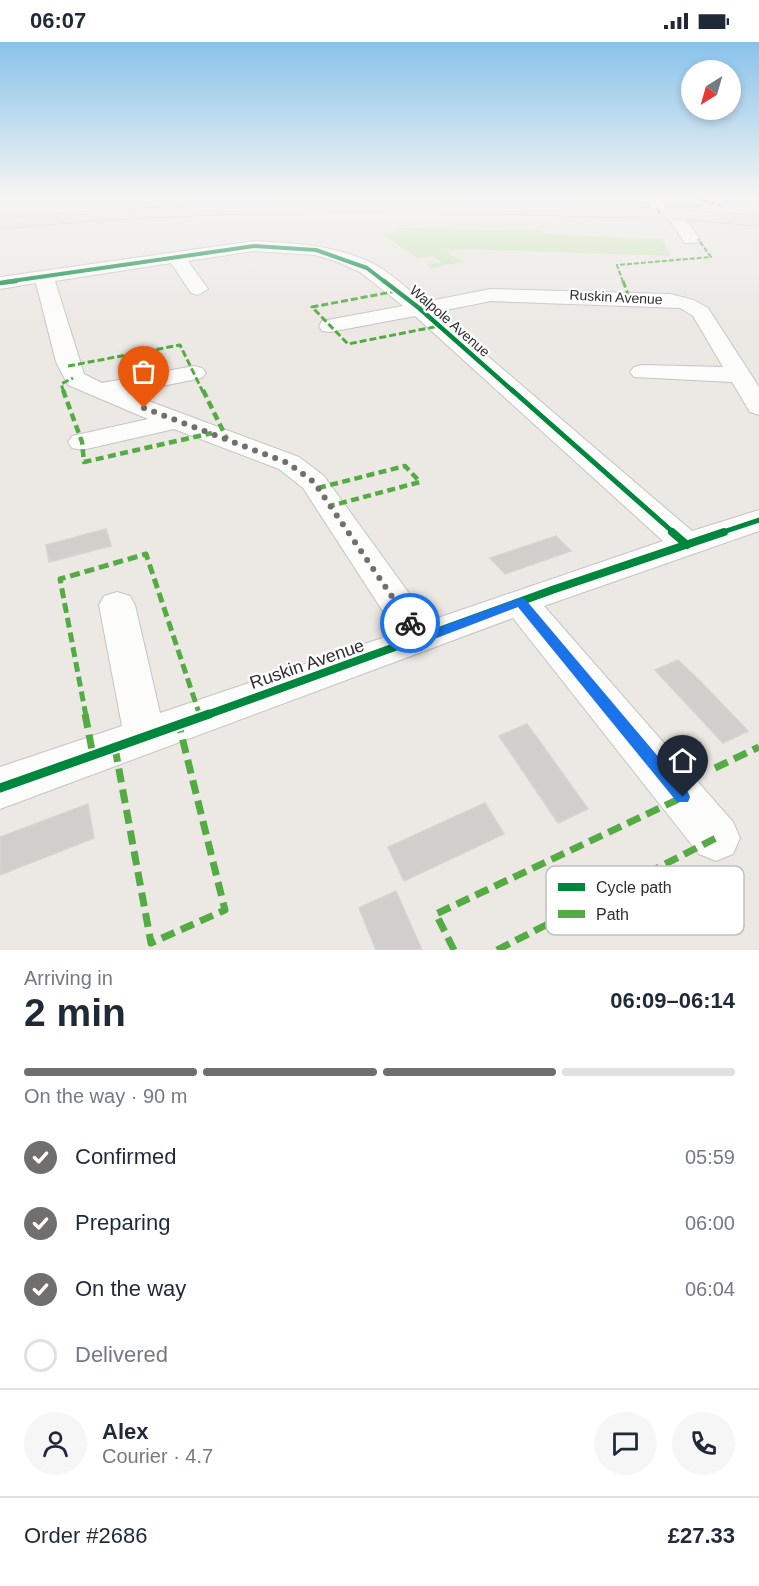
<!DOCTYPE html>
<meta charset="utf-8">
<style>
:root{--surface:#fff;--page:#f6f6f7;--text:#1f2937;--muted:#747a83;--line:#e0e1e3;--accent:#706f6e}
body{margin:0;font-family:Helvetica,sans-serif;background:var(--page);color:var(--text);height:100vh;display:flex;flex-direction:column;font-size:22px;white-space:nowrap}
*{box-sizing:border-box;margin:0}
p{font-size:20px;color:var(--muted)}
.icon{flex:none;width:33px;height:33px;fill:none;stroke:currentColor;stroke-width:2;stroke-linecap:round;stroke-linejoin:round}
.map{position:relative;height:908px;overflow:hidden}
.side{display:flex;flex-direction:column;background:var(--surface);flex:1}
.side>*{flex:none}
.needle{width:39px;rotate:217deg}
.buttons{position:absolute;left:681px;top:18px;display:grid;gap:12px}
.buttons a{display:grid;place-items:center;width:60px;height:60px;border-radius:50%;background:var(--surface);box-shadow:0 3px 9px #0003;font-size:30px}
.pin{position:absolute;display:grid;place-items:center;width:51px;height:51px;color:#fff;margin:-62px -26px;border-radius:50% 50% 50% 0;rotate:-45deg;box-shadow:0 0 6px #0007}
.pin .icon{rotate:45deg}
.courier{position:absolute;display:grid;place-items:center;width:60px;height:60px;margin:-30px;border:4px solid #1a73e8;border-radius:50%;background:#fff;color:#222;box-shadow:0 2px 8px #0007}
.headline em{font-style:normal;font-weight:700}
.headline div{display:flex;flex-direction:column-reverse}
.headline{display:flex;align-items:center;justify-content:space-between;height:102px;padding:0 24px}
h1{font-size:39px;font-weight:700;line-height:45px}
.bar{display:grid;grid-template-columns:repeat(4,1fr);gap:9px 6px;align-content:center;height:72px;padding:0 24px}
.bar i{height:8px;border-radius:4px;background:var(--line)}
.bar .active{background:var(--accent)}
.bar p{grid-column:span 4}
.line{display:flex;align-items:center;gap:15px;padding:0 24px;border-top:2px solid var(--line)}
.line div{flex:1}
.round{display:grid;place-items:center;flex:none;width:63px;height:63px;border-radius:32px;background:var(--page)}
ol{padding:0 24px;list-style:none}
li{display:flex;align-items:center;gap:18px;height:66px}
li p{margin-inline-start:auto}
li .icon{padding:6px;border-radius:50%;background:var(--accent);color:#fff;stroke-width:4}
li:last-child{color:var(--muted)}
li i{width:33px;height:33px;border:3px solid var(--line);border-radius:50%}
.status{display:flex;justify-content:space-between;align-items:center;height:42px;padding:0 30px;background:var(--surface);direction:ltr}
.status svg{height:16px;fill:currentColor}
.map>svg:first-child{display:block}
.green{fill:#cee6be}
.building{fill:#d1cecb;stroke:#d7d4d0;stroke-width:1.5}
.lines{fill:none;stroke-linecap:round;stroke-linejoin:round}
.minor-casing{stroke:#c5c4c5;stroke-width:2}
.major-casing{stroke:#c6c5c4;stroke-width:1}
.minor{fill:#fcfcfb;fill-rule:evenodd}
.major{fill:#e8e4d6;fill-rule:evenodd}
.quiet-far4{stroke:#54ab44;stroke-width:2;stroke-dasharray:5 2;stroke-linecap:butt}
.quiet-far3{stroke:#54ab44;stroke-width:3;stroke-dasharray:7 3;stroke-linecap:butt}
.quiet-far2{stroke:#54ab44;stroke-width:4.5;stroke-dasharray:8 4.5;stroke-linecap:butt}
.quiet-far1{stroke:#54ab44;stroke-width:5;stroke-dasharray:10 5;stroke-linecap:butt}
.quiet{stroke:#54ab44;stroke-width:7;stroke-dasharray:14 7;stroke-linecap:butt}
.cycleway-far4-casing{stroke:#fff;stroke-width:6}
.cycleway-far3-casing{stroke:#fff;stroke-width:8}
.cycleway-far2-casing{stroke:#fff;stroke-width:9}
.cycleway-far1-casing{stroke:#fff;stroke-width:11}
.cycleway-casing{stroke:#fff;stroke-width:13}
.cycleway-far4{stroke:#00873e;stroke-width:4}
.cycleway-far3{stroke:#00873e;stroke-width:4.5}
.cycleway-far2{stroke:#00873e;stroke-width:5}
.cycleway-far1{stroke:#00873e;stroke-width:8}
.cycleway{stroke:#00873e;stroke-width:9}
.route{fill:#1a73e8}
.done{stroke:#706f6e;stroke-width:6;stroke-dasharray:0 10.8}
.labels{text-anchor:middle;stroke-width:4.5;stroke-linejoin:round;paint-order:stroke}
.far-street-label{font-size:14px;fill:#2e2e2e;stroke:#fff}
.near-street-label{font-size:18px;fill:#2e2e2e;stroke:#fff}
.key{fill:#fff;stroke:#c0c0c0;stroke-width:1.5}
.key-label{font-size:16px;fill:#2e2e2e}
</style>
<div class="status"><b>06:07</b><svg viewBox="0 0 49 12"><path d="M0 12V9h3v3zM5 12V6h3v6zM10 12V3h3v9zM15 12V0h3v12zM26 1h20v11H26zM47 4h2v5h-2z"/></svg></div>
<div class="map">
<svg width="759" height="908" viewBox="0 0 759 908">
<rect width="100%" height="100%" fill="#ece8e4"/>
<g class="green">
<path d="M658 154H739L692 168 669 166Z"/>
<path d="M399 186 542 189 543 192 662 197 671 214 459 207 446 210 464 220 431 226 426 223 442 220 433 214 417 216 383 192 399 189Z"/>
</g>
<g class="building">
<path d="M106 487 111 504 49 520 46 503Z"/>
<path d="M556 494 571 509 505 532 490 516Z"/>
<path d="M678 618 701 640 748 689 723 701 655 628Z"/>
<path d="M527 682 538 697 588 767 558 781 499 694Z"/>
<path d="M485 761 504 792 404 839 388 805Z"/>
<path d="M88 762 94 796 0 833V795Z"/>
<path d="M396 849 413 888 422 908H376L359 866Z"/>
</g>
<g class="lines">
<g class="minor-casing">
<g id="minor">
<path d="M378 154H393L386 167H376L373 164Z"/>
<path d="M645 154H660L666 167 663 170H653Z"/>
<path d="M674 168 680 170 697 193 700 197 697 201H685L666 173Z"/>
<path d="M254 199C295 201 334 203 372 221 390 230 407 247 424 260L491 247 670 252 694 258 708 266 759 345V373L750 370 732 340 634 335 630 330 634 325 642 323 723 325 693 274 680 266 491 259 436 270 692 489 759 468V489L544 564 733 780 740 796 733 812 716 819 699 812 513 576 0 767V725L122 684 99 563 104 554 117 550 130 554 135 563 160 671 397 591 303 446 279 427 174 387 82 408 72 406 68 400 72 394 148 377 68 343 56 320 36 241 0 247V235ZM254 209 315 213 335 219 360 230 403 264 322 279 319 284 322 289 330 290 415 274 663 499 429 579 324 434 299 415 127 351 202 336 206 331 202 326 194 324 102 341 84 332 55 239 171 221 191 251 198 253 208 247 188 219Z"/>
</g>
</g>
<g class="major-casing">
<path id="major" d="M343 159C482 160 621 161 759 174V184C683 177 608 175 532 173 354 167 177 170 0 187V177C114 166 228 160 343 159Z"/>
</g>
<use href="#minor" class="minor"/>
<use href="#major" class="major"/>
<g class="quiet-far4">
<path d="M690 154 721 164"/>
<path d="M658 167 660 172"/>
<path d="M623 240 617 223 711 215 698 197"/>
</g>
<g class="quiet-far3">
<path d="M623 239 629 255"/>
<path d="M397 249 312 265 348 302 439 284"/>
<path d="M68 324 180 303 203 350"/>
<path d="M64 350 61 342 73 336"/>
</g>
<g class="quiet-far2">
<path d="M63 348 82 400 84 420 212 391"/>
<path d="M203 348 227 397"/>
<path d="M318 446 405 424 420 440 330 464"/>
</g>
<path class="quiet-far1" d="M86 674 60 537 146 512 200 674"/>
<g class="quiet">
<path d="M85 672 93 713"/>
<path d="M199 672 200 675"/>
<path d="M115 706 151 901 225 868 179 683"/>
<path d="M715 726 759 705"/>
<path d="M454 908 436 872 683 755"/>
<path d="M497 908 716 796"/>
</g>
<g class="cycleway-far4-casing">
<path id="cycleway-far4" d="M5 240 254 204 316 208 367 226 385 240"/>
</g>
<g class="cycleway-far3-casing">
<g id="cycleway-far3">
<path d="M384 239 419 266 514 350"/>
<path d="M0 241 16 239"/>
</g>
</g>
<g class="cycleway-far2-casing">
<g id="cycleway-far2">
<path d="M512 348 674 491"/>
<path d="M720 491 759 478"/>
</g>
</g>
<g class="cycleway-far1-casing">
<g id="cycleway-far1">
<path d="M672 490 687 503"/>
<path d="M204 674 552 548 724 490"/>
</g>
</g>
<g class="cycleway-casing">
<path id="cycleway" d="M0 746 209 672"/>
</g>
<use href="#cycleway-far4" class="cycleway-far4"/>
<use href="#cycleway-far3" class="cycleway-far3"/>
<use href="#cycleway-far2" class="cycleway-far2"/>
<use href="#cycleway-far1" class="cycleway-far1"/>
<use href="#cycleway" class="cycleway"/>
</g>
<linearGradient id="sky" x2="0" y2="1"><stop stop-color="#88c2ea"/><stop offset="0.55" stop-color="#f6f5f3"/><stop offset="1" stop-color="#f6f5f3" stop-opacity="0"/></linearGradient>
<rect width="759" height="281" fill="url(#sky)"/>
<path class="route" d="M520 556 525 557 688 750 690 755 688 760H677L518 565 421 602 417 601 404 581 405 577H414L424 591Z"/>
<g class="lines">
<path class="done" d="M144 366 288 421 314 440 410 581"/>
</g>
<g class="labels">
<g class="far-street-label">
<text transform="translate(616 255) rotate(3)" y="5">Ruskin Avenue</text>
<text transform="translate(450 279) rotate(41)" y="5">Walpole Avenue</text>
</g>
<g class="near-street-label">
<text transform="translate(307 622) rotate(-19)" y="6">Ruskin Avenue</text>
</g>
</g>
<rect x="546" y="824" width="198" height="69" rx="9" class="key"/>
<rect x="558" y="841" width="27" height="8" fill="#00873e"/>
<rect x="558" y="868" width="27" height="8" fill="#54ab44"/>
<g class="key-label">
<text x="596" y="851">Cycle path</text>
<text x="596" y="878">Path</text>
</g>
</svg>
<div class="buttons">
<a><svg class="needle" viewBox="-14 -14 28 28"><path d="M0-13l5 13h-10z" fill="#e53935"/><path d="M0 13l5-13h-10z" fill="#747a83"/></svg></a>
</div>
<div class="pin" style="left:144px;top:366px;background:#ea580c"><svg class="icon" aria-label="bag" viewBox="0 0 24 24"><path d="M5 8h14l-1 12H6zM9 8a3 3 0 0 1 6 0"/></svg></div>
<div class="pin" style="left:683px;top:755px;background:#1f2937"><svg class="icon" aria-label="home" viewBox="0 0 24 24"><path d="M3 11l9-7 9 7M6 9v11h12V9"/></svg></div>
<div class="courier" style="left:410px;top:581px"><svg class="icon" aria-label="bike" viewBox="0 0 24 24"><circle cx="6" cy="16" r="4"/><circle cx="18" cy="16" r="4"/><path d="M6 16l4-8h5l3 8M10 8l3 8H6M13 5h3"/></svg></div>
</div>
<section class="side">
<div class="headline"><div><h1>2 min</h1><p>Arriving in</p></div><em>06:09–06:14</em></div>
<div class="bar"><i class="active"></i><i class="active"></i><i class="active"></i><i></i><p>On the way · 90 m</p></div>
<ol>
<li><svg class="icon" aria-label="check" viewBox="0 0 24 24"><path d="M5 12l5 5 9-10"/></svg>Confirmed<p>05:59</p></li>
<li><svg class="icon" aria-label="check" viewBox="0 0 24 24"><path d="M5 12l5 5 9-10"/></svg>Preparing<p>06:00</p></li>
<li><svg class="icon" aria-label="check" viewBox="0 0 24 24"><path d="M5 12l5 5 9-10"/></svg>On the way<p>06:04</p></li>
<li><i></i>Delivered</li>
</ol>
<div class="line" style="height:108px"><a class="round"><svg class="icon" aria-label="person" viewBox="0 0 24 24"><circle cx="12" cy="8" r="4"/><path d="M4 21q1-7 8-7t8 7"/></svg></a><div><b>Alex</b><p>Courier · 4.7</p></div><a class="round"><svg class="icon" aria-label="chat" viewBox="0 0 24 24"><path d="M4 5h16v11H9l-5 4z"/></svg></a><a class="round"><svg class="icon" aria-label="phone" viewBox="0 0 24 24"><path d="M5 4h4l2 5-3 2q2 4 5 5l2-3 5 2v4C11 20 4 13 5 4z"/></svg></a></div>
<div class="line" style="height:78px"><div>Order #2686</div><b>£27.33</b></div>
</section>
